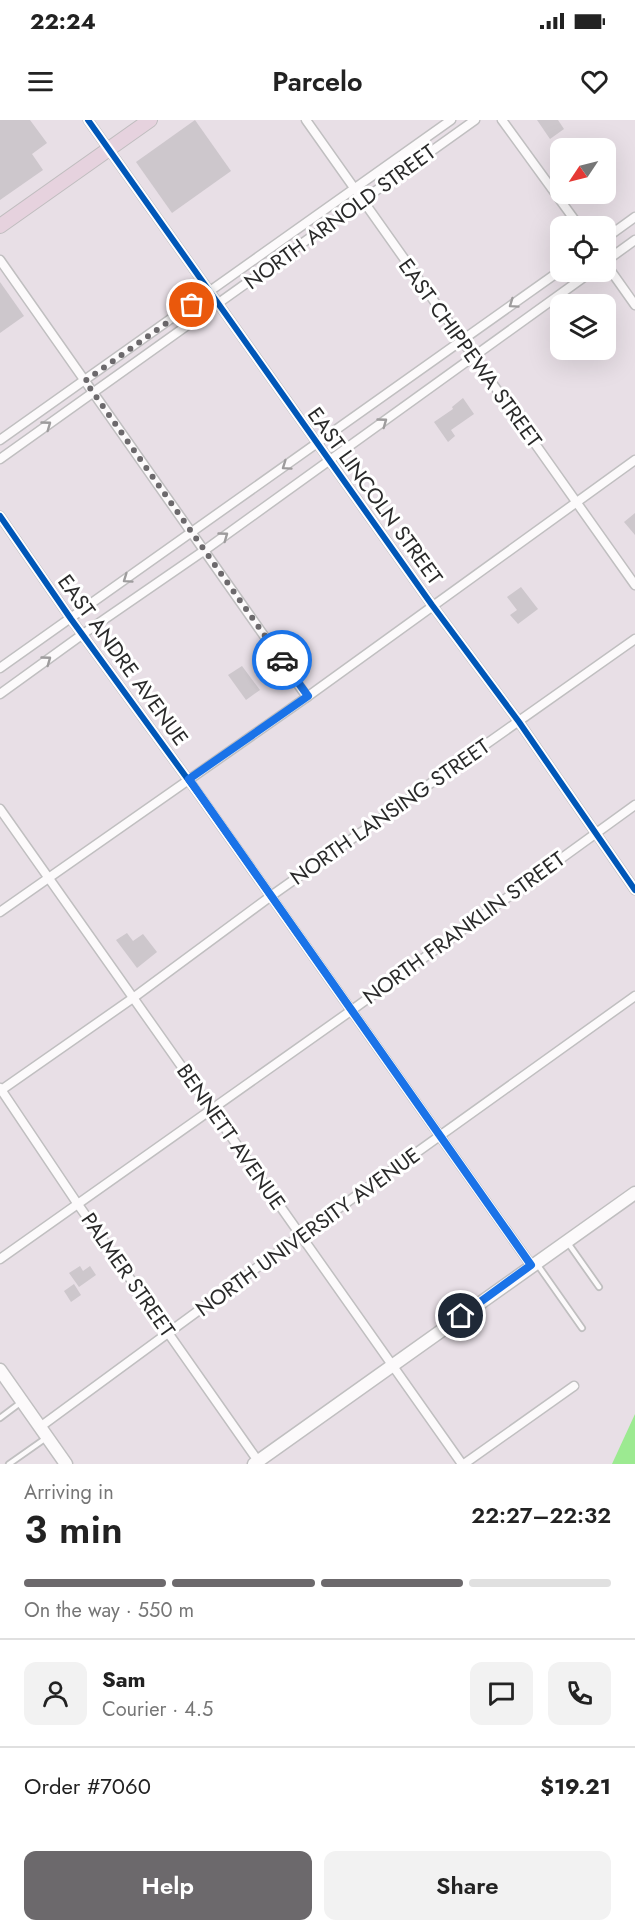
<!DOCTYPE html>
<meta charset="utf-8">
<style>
:root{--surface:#fff;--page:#f2f2f2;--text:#222;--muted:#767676;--line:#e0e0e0;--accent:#6c696c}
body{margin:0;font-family:Jost,sans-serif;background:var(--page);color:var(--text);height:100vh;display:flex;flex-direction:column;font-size:22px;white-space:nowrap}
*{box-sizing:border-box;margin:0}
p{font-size:20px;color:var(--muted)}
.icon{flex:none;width:33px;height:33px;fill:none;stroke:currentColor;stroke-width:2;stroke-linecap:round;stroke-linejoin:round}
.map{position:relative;height:1344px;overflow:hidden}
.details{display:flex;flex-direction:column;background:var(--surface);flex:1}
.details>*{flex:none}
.needle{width:39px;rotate:235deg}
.controls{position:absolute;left:550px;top:18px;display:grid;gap:12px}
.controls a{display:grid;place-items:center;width:66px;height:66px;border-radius:12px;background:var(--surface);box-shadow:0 6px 24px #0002;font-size:30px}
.pin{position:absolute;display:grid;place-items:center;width:51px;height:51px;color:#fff;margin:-26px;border:3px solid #fff;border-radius:50%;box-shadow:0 2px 6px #0007}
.courier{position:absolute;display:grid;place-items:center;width:60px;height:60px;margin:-30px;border:4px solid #1a73e8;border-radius:50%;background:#fff;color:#222;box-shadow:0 2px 8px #0007}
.summary em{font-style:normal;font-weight:600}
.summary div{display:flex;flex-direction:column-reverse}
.summary{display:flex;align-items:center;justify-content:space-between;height:102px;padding:0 24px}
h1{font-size:39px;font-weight:600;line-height:45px}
.bar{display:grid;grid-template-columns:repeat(4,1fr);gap:9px 6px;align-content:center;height:72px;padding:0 24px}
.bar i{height:8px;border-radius:4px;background:var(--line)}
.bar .active{background:var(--accent)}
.bar p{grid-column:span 4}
.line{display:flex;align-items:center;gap:15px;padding:0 24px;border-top:2px solid var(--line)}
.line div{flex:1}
.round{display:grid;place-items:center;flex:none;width:63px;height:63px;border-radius:12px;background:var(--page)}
.primary-button{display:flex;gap:12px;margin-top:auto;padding:12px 24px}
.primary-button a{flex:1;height:69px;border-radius:12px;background:var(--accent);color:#fff;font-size:24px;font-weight:600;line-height:69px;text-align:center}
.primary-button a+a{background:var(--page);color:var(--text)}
.status{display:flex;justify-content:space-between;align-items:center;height:42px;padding:0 30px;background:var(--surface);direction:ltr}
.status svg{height:16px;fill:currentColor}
header{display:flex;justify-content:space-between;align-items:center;height:78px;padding:0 24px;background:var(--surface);font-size:27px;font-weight:600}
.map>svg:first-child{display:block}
.water{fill:#9cea91}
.building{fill:#cdc7cc}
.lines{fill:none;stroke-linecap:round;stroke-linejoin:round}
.lane-casing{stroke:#c0bfc0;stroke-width:8}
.street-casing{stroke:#c0bfc0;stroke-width:11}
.secondary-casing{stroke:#c0bfc0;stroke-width:15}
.primary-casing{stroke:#c0bdbf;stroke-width:16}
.lane{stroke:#fcfafb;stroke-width:4.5}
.street{stroke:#fcfafb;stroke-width:8}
.secondary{stroke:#fcfafb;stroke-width:12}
.primary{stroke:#e6d2de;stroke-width:14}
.cycleway-casing{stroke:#fff;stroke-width:10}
.cycleway{stroke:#0057b8;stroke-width:6}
.oneway{stroke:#9e9c9d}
.done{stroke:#6c696c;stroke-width:6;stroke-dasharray:0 10.8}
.route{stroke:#1a73e8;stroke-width:8}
.labels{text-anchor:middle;stroke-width:6;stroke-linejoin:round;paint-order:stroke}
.street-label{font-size:21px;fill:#2a2a2a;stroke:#fff}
</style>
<div class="status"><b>22:24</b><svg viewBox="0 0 49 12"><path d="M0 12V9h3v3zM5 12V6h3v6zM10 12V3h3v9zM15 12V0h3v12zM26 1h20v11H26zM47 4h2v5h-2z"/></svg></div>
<header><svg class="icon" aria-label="menu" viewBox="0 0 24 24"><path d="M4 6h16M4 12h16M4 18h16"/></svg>Parcelo<svg class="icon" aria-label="heart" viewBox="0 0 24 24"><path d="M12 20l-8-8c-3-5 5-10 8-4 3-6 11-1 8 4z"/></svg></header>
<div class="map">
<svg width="635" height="1344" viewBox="0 0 635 1344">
<rect width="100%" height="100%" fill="#e8dfe6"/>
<path class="water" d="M635 1294V1344H612Z"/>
<g class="building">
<path d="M0 0H30L47 23 32 34 43 50 0 80Z"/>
<path d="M195 0 231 51 172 93 136 42Z"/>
<path d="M537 0H558L564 9 550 19Z"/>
<path d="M0 162 24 196 0 213Z"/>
<path d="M463 278 474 294 451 310 455 316 448 322 434 302 453 289 452 287Z"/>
<path d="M635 393V415L624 402Z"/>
<path d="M521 467 538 489 518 504 510 495 517 490 507 477Z"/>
<path d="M242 546 260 570 246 580 228 555Z"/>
<path d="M127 813 133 821 143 814 157 832 137 848 116 820Z"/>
<path d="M80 1146 83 1151 90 1146 96 1155 79 1167 69 1153Z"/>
<path d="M74 1164 81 1175 71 1182 64 1171Z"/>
</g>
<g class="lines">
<g class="lane-casing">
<g id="lane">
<path d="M568 1123 599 1167"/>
<path d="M537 1144 582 1208"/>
<path d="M0 1298 20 1283"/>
<path d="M9 1344 46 1318"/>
</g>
</g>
<g class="street-casing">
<g id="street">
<path d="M88 0 432 485 519 602 635 770"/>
<path d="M306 0 635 465"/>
<path d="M502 0 579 106"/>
<path d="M606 118 635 97"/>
<path d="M0 140 307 577"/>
<path d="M606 141 635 120"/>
<path d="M606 144 635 185"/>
<path d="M0 320 451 0"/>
<path d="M0 339 475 0"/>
<path d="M0 396 71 499 200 676 531 1145"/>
<path d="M0 548 561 150"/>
<path d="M0 574 83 514 205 430 591 152"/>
<path d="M0 689 462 1344"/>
<path d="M0 792 307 577 635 340"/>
<path d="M0 968 77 1083 258 1341"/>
<path d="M0 971 133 878 271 776 635 519"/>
<path d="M0 1139 352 890 635 685"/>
<path d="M40 1307 300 1116 635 876"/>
<path d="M464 1344 574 1266"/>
</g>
</g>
<g class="secondary-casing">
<g id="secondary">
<path d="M0 1250 66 1344"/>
<path d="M254 1344 635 1073"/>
</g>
</g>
<g class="primary-casing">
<path id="primary" d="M0 106 150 0"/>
</g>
<use href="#lane" class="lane"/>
<use href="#street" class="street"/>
<use href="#secondary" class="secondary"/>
<use href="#primary" class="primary"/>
<g class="cycleway-casing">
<g id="cycleway">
<path d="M88 0 432 485 519 602 635 770"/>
<path d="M0 396 71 499 200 676 531 1145"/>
</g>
</g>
<use href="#cycleway" class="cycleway"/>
</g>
<defs><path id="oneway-chevron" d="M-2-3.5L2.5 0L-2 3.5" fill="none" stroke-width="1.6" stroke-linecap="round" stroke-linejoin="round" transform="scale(1.5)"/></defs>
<g class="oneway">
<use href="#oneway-chevron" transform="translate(513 184) rotate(145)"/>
<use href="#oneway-chevron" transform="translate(383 302) rotate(-36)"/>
<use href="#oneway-chevron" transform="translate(47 305) rotate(-36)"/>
<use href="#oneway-chevron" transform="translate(286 346) rotate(145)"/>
<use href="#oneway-chevron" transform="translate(224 416) rotate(-36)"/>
<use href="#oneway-chevron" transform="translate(127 459) rotate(145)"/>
<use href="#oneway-chevron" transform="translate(47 540) rotate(-36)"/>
</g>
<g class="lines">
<path class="done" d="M192 185 85 261 282 540"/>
<path class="route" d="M282 540 308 576 189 659 531 1145 461 1196"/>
</g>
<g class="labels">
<g class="street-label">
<text transform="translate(340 97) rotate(-36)" y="7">NORTH ARNOLD STREET</text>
<text transform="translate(470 233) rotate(54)" y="7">EAST CHIPPEWA STREET</text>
<text transform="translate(375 376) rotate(54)" y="7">EAST LINCOLN STREET</text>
<text transform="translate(123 540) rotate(54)" y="7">EAST ANDRE AVENUE</text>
<text transform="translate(390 692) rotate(-35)" y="7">NORTH LANSING STREET</text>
<text transform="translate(464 808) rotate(-36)" y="7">NORTH FRANKLIN STREET</text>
<text transform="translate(231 1017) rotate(55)" y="7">BENNETT AVENUE</text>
<text transform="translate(308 1112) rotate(-36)" y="7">NORTH UNIVERSITY AVENUE</text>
<text transform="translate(128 1155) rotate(55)" y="7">PALMER STREET</text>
</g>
</g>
</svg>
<div class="controls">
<a><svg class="needle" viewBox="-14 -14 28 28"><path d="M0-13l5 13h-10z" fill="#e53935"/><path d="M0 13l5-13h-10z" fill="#767676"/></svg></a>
<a><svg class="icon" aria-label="locate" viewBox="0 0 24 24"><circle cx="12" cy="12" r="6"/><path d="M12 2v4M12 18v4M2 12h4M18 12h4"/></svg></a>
<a><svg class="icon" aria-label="layers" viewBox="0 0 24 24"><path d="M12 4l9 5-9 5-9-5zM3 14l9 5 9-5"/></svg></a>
</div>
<div class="pin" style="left:192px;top:185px;background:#ea580c"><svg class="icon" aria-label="bag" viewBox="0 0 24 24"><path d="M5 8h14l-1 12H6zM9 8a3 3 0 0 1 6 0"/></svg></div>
<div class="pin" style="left:461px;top:1196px;background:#1f2937"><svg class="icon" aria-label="home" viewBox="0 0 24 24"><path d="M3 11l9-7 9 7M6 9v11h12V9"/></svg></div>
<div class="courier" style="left:282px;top:540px"><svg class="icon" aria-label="car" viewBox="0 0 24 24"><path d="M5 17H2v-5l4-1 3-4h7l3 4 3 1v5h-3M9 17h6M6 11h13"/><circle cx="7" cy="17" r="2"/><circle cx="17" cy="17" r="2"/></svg></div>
</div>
<section class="details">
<div class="summary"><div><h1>3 min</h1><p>Arriving in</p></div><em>22:27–22:32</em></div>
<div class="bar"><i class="active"></i><i class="active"></i><i class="active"></i><i></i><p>On the way · 550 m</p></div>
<div class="line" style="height:108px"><a class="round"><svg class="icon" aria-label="person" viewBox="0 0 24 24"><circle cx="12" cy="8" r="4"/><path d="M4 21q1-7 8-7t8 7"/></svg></a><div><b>Sam</b><p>Courier · 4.5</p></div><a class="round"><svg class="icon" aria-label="chat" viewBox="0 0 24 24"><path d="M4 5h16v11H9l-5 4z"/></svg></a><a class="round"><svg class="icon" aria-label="phone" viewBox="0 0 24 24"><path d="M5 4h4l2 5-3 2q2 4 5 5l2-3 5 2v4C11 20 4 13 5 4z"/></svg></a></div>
<div class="line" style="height:78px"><div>Order #7060</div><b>$19.21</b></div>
<div class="primary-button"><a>Help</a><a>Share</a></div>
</section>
